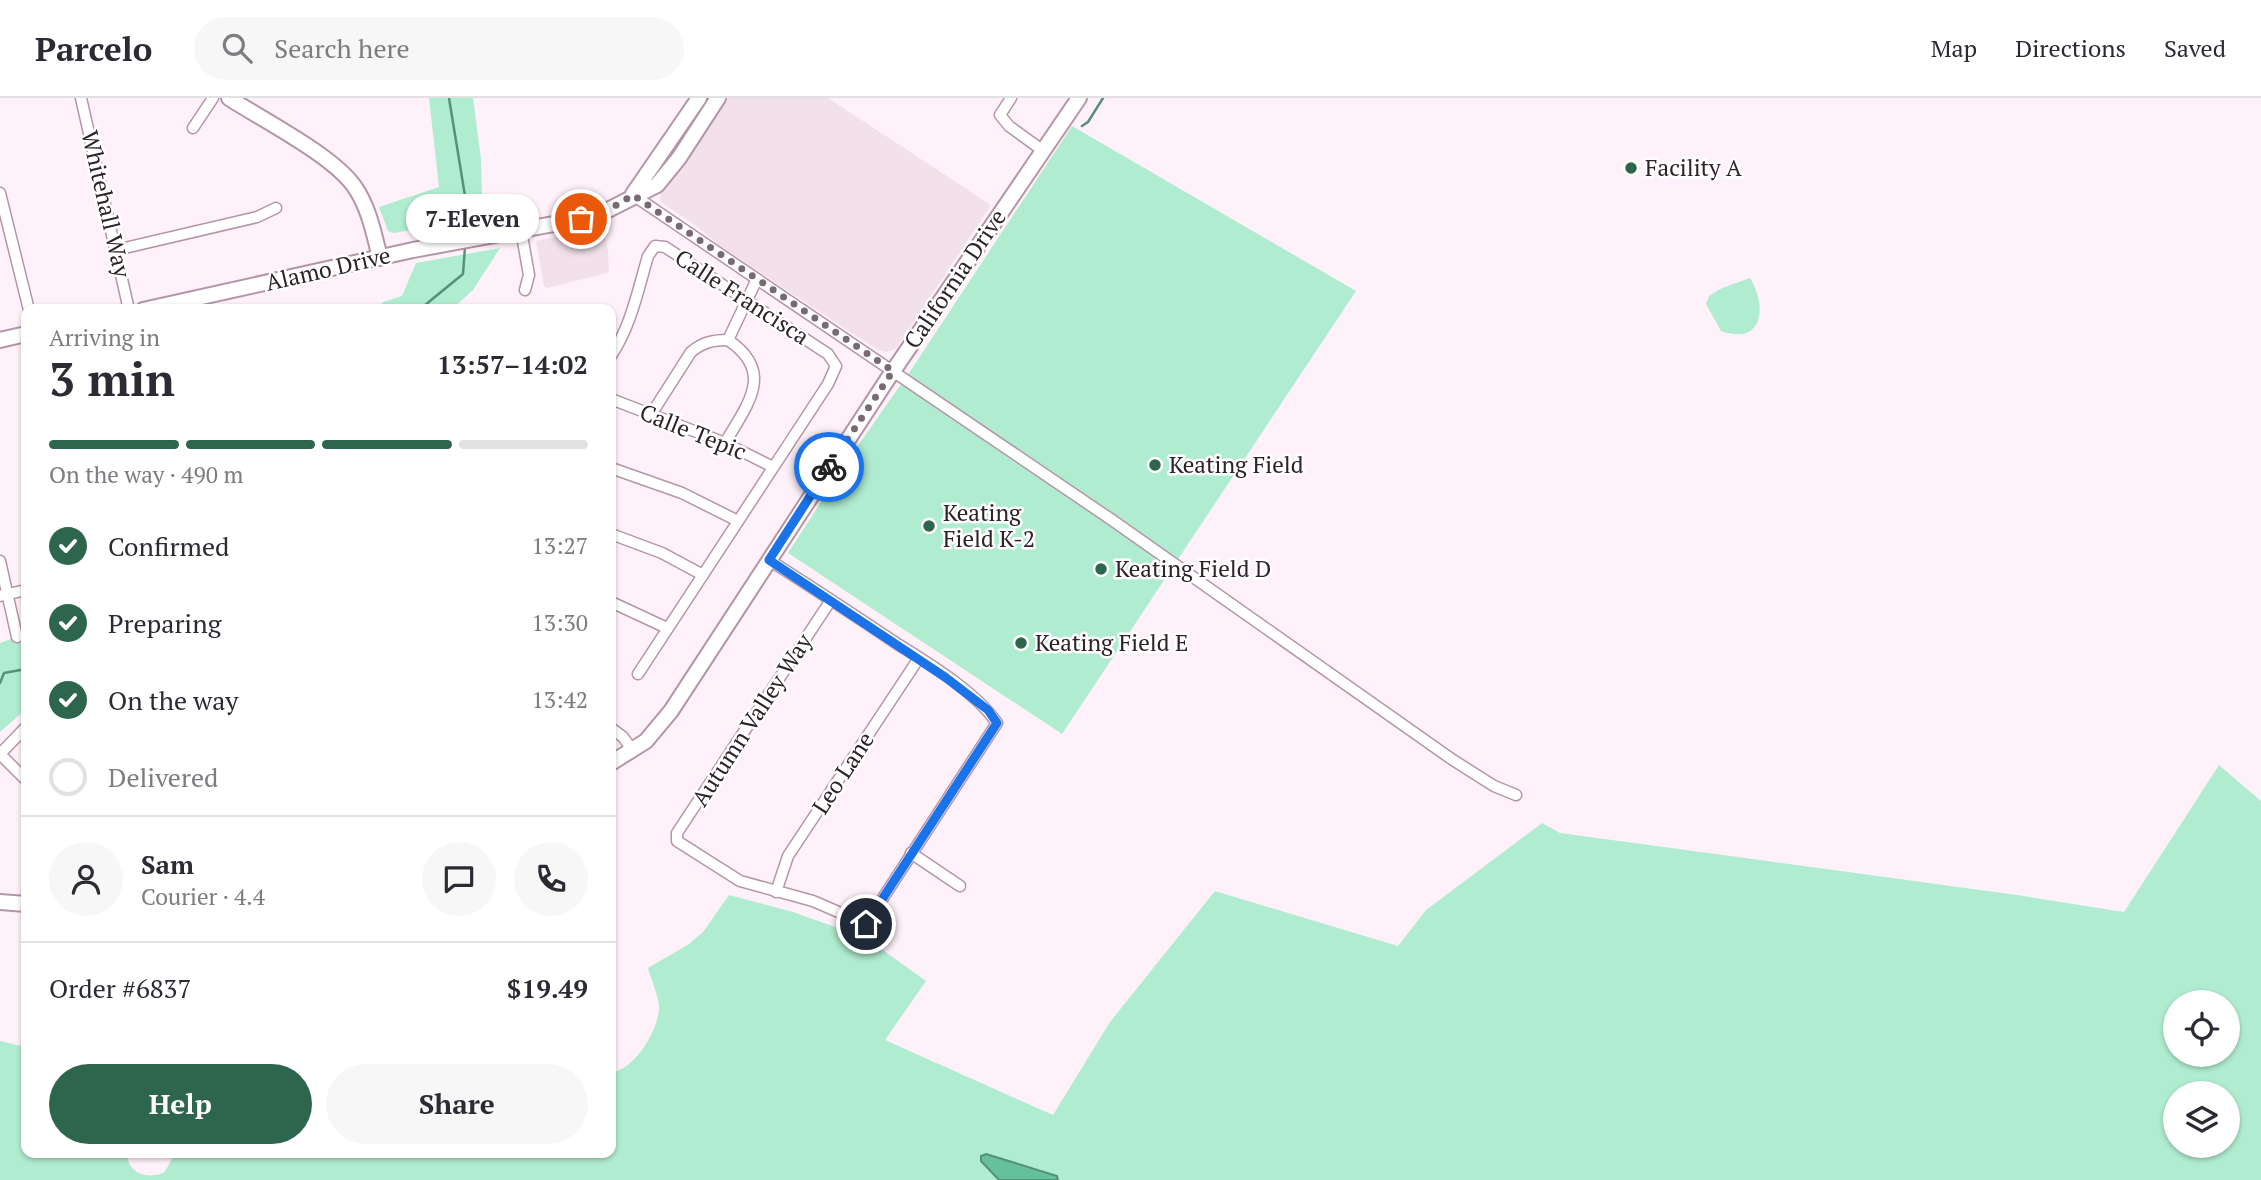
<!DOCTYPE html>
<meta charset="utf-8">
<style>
:root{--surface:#fff;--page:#f7f7f7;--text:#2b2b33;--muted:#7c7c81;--line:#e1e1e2;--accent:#2d654d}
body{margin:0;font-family:"PT Serif",serif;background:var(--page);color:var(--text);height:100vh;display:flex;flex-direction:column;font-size:26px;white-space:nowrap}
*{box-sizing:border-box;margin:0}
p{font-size:23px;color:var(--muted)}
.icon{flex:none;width:38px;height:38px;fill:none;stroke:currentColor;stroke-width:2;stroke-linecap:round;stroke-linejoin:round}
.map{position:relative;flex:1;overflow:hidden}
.panel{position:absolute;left:21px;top:206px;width:595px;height:854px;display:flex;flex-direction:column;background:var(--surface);border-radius:14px;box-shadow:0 2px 5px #0004}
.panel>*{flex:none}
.fabs{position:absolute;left:2163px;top:892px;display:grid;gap:14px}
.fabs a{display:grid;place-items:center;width:77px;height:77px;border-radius:50%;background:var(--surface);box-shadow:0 2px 5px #0004;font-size:35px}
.pin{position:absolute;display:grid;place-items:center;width:60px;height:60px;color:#fff;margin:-30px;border:4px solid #fff;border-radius:50%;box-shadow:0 2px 7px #0007}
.courier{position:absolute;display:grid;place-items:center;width:70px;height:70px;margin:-35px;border:5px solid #1a73e8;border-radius:50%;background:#fff;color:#222;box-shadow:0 2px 9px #0007}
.bubble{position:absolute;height:49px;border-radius:24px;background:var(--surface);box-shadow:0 2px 5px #0004;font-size:23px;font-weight:700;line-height:49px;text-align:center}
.overview em{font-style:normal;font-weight:700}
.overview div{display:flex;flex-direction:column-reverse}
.overview{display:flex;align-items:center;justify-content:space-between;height:119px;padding:0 28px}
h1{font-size:46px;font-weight:700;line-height:52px}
.bar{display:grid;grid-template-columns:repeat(4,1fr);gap:10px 7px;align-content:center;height:84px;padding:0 28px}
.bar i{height:9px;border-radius:5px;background:var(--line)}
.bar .current{background:var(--accent)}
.bar p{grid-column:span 4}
.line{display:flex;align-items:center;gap:18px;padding:0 28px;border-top:2px solid var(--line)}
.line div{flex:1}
.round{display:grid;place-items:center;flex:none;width:74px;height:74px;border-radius:37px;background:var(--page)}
ol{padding:0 28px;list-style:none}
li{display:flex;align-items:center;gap:21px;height:77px}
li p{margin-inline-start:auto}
li .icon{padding:7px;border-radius:50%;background:var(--accent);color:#fff;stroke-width:4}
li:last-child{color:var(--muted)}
li i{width:38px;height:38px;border:4px solid var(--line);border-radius:50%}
.primary-button{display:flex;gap:14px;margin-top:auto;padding:14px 28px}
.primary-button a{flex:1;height:80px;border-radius:42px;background:var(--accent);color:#fff;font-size:28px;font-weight:700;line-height:80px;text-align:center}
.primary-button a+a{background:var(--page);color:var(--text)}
header{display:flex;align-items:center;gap:42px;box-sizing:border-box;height:98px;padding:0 35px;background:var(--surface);border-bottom:2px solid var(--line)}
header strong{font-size:33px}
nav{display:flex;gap:38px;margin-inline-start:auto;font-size:24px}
.search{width:490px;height:63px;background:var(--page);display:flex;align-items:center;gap:18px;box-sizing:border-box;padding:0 24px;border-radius:38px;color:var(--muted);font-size:26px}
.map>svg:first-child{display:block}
.built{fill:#f2e1eb}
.green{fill:#b0eccf;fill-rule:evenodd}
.water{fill:#65c199;stroke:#559178;stroke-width:2}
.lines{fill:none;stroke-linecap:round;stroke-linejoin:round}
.stream{stroke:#559178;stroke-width:2.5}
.street-casing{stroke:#b595a8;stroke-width:13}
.secondary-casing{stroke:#b595a8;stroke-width:18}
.street{stroke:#fff;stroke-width:10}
.secondary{stroke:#fff;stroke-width:14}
.done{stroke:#786a72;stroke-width:7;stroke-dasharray:0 12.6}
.route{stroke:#1a73e8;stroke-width:9}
.poi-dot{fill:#2d654d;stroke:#fff;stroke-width:2.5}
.labels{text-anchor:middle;stroke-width:5;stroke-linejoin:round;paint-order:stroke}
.poi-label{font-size:23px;fill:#2f222a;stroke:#fff;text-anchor:start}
.street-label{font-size:23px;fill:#2f222a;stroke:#fff}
</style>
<header>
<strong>Parcelo</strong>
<div class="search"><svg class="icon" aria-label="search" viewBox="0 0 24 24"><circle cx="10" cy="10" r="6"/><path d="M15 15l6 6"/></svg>Search here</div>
<nav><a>Map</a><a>Directions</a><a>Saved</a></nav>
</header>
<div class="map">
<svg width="2261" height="1082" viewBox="0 0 2261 1082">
<rect width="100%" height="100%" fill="#fff1f9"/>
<g class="built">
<path d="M723 0H828L991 107 896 251 886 254 878 252 721 149 699 130 662 105 660 101 661 91Z"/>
<path d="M603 130 608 152 609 173 607 175 547 190 544 188 536 143Z"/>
</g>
<g class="green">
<path d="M429 0H473L481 61 482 103 486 119 394 135 388 133 379 109 439 89Z"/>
<path d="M1072 28 1356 193 1062 636 788 455 850 359 913 269Z"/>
<path d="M500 150 473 192 451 212H376L383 204 402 198 416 165Z"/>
<path d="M1750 180C1767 208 1764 248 1721 233L1706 206 1709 198 1722 190Z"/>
<path d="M11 541 26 543V611L0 634V545Z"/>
<path d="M2219 667 2261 703V1082H0V943L26 949V1055H127C127 1074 146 1082 163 1075 168 1071 171 1061 175 1055H611V975C635 970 656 936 659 912 660 900 651 882 648 870L689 846 703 834 729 797 793 814 835 829 859 842 873 845 926 883 885 942 1053 1017 1110 924 1215 793 1398 848 1426 812 1542 725 1560 735 2017 797 2124 814ZM2175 905H2228V957H2175ZM2175 996H2228V1048H2175Z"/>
</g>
<path class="water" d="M986 1056 1057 1078 1058 1082H999L981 1063V1058Z"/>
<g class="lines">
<g class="stream">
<path d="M449 0 467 110 465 138"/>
<path d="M1082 28 1088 24 1103 0"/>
<path d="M419 212 463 176 465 149"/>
<path d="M0 585 4 575 26 571"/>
</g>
<g class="street-casing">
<g id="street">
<path d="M81 0 129 212"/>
<path d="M1011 0 1000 17 1009 28 1042 52"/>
<path d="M193 30 213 0"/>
<path d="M0 95 29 212"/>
<path d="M633 97 1112 422 1453 662 1494 688 1516 697"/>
<path d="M521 132 529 177 525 192"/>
<path d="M116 152 257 119 276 110"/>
<path d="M728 242 757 181"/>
<path d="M611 258C631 228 638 192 648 158L655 148 665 149 828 256 836 268 828 286 638 576"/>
<path d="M611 301 725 345 773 369"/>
<path d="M652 315 691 254C703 244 713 242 728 242 776 274 747 307 725 345"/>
<path d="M611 370 682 395 738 423"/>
<path d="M611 436 662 455 703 477"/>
<path d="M769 462C812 489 854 517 896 545 929 566 975 593 997 625L866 826 813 803 740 783 677 743V735L831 502"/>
<path d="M0 463 17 539"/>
<path d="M0 498 26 492"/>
<path d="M611 504 667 530"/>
<path d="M611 630 623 639 633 653"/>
<path d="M0 656 26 629"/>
<path d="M0 656 26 682"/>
<path d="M911 755 960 788"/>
<path d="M776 794 788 758 919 560"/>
</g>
</g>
<g class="secondary-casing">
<g id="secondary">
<path d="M229 0C263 22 332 57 354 88 369 109 374 136 380 160"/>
<path d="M633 96 699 0"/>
<path d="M143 212 413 152 581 121 608 112 657 87 679 60 718 0"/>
<path d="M0 242 26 236"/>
<path d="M611 665 646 643 671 613 887 282 1079 0"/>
<path d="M0 804 26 806"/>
</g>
</g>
<use href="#street" class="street"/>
<use href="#secondary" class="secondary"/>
</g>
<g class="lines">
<path class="done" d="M581 121 608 112 633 97 893 273 829 369"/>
<path class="route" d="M829 369 769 462 945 579 988 612 997 625 866 826"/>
</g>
<g class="poi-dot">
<circle cx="1631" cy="70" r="7"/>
<circle cx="1155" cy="367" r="7"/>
<circle cx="929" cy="428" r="7"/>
<circle cx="1101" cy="471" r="7"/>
<circle cx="1021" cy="545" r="7"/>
</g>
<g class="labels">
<g class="poi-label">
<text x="1645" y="78">Facility A</text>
<text x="1169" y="375">Keating Field</text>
<text x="943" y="423">Keating<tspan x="943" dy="26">Field K-2</tspan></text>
<text x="1115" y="479">Keating Field D</text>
<text x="1035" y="553">Keating Field E</text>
</g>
<g class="street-label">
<text transform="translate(106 106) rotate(77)" y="8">Whitehall Way</text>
<text transform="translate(328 171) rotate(-13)" y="8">Alamo Drive</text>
<text transform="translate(955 181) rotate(-56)" y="8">California Drive</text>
<text transform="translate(742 199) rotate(33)" y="8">Calle Francisca</text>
<text transform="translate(693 334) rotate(22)" y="8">Calle Tepic</text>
<text transform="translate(752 622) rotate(-57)" y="8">Autumn Valley Way</text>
<text transform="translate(843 675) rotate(-57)" y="8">Leo Lane</text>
</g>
</g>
</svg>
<div class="fabs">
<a><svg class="icon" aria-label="locate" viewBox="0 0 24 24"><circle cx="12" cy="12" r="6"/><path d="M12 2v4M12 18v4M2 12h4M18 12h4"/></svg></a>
<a><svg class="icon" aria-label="layers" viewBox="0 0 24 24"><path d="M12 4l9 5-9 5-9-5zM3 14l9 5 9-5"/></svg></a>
</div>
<div class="pin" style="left:581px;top:121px;background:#ea580c"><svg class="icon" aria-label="bag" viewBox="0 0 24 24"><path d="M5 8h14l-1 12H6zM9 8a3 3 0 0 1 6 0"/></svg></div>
<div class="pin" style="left:866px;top:826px;background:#1f2937"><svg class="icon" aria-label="home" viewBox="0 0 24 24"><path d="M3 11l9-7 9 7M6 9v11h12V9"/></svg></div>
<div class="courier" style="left:829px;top:369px"><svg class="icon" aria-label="bike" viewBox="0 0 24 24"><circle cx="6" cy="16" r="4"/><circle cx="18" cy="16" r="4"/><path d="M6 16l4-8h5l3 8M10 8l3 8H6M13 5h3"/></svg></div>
<div class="bubble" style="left:406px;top:96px;width:133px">7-Eleven</div>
<section class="panel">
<div class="overview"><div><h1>3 min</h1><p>Arriving in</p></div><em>13:57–14:02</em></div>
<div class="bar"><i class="current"></i><i class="current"></i><i class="current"></i><i></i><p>On the way · 490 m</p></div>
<ol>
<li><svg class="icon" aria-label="check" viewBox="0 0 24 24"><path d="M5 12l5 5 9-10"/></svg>Confirmed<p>13:27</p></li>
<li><svg class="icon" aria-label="check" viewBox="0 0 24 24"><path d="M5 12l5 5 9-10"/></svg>Preparing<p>13:30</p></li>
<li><svg class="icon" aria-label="check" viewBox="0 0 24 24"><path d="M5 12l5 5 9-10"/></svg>On the way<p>13:42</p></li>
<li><i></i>Delivered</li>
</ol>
<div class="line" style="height:126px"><a class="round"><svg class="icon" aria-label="person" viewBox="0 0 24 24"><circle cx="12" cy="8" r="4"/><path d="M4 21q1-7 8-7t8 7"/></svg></a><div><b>Sam</b><p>Courier · 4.4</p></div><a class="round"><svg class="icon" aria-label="chat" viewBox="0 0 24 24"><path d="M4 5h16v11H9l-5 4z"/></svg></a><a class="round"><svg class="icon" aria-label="phone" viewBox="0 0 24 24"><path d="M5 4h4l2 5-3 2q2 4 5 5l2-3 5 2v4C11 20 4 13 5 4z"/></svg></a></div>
<div class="line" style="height:91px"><div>Order #6837</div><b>$19.49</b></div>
<div class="primary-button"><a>Help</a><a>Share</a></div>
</section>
</div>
